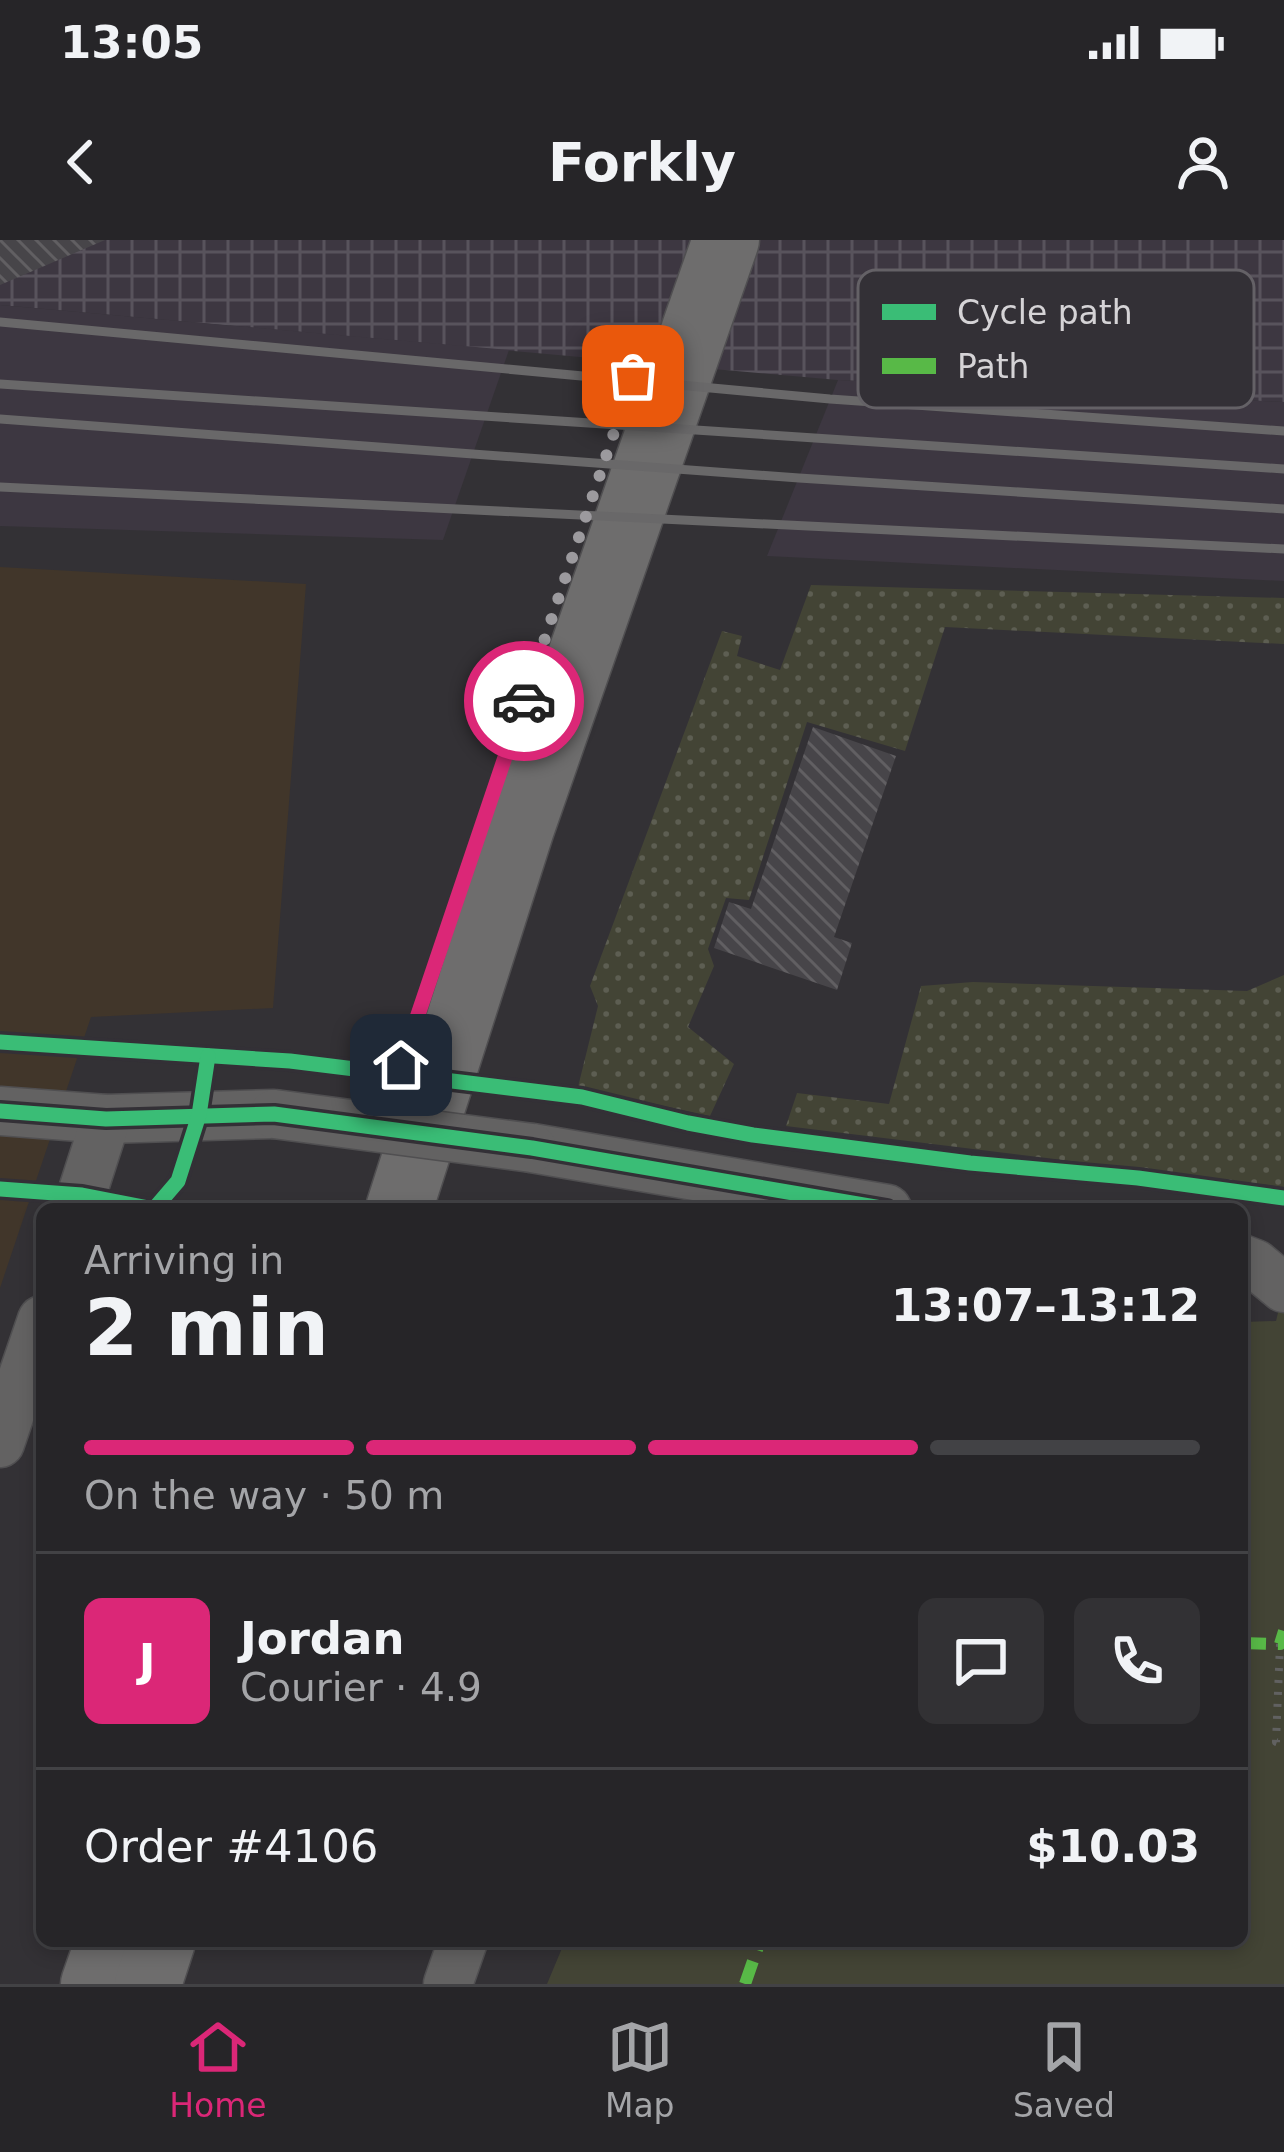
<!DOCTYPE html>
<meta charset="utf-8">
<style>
:root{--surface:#262528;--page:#323134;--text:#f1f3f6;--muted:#a4a5a8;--line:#424245;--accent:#db2777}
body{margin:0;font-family:"DejaVu Sans",sans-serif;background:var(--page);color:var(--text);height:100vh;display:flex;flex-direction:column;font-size:45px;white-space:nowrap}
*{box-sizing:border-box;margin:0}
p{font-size:39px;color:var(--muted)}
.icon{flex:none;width:66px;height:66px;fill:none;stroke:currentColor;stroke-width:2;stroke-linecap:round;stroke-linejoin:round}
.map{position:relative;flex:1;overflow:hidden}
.sheet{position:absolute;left:36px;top:963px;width:1212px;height:744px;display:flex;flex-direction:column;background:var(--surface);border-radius:18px;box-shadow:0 6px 18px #0003,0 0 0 3px var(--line)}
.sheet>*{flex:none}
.pin{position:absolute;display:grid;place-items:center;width:102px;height:102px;color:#fff;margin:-51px;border-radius:24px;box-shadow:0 6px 18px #0006}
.courier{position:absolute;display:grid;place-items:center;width:120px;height:120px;margin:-60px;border:9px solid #db2777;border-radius:50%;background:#fff;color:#222;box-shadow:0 3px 15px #0007}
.overview em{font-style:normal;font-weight:700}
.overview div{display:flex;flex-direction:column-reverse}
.overview{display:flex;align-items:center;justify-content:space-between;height:204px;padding:0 48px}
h1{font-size:78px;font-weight:700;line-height:90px}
.bar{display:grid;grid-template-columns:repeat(4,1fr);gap:18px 12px;align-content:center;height:144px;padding:0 48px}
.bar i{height:15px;border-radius:9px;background:var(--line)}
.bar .current{background:var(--accent)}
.bar p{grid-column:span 4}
.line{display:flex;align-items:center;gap:30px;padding:0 48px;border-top:3px solid var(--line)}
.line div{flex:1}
.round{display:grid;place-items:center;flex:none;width:126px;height:126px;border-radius:18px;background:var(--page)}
.status{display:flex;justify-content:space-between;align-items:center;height:84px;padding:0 60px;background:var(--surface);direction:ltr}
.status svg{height:33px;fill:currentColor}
header{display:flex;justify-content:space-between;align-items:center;height:156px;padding:0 48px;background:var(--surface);font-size:54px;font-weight:700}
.dock{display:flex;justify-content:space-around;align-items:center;height:168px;border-top:3px solid var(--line);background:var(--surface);font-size:33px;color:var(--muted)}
.dock a{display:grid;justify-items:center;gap:6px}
.dock .current{color:var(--accent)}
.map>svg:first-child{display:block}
.commercial{fill:#41362a}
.industrial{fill:url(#industrial-grid)}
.built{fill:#3d3741}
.grass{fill:url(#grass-dots)}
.garden{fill:#434435}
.building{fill:url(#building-back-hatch)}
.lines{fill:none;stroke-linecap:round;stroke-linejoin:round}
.minor-casing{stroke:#504f51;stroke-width:51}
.secondary-casing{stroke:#504f51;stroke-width:69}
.path{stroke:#616161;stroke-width:8;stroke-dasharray:3 9;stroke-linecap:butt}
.minor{stroke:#636262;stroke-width:48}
.secondary{stroke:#6e6d6d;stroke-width:66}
.rail{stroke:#696869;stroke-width:9}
.minor-bridge-casing{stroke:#504f51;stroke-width:51;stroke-linecap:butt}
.minor-bridge{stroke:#636262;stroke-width:48}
.quiet{stroke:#58b947;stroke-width:12;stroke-dasharray:24 12;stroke-linecap:butt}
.cycleway-casing{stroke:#333036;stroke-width:22}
.cycleway{stroke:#3abd76;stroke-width:15}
.done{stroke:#9c9a9e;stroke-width:12;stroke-dasharray:0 21.6}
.route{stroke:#db2777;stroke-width:15}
.key{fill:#333036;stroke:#646166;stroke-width:3}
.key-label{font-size:33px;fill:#d5d3d6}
</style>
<div class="status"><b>13:05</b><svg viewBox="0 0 49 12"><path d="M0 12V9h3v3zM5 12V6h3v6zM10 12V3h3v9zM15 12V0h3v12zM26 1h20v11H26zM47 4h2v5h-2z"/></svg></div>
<header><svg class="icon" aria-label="back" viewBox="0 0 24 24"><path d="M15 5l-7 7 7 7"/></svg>Forkly<svg class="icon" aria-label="person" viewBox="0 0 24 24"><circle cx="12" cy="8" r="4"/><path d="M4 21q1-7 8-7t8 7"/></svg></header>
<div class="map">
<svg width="1284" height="1744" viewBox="0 0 1284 1744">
<defs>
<pattern id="industrial-grid" width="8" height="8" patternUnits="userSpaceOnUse" patternTransform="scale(3)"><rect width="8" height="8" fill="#3d3741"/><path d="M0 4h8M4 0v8" fill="none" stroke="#58535c"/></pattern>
<pattern id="grass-dots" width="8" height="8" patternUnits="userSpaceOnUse" patternTransform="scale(3)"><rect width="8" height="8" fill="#434435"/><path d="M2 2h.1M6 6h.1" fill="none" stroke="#5d5e52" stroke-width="1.8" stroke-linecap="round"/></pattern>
<pattern id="building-back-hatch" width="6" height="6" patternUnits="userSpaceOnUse" patternTransform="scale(3)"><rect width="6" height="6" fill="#474549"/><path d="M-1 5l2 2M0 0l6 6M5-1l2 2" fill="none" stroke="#615f62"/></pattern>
</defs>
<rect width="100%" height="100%" fill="#333135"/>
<path class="commercial" d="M0 327 306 344 273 768 91 777 0 1048Z"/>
<path class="industrial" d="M0 0H1284V162L838 140 0 65Z"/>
<g class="built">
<path d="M0 65 509 110 443 300 0 286Z"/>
<path d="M838 140 1284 162V341L767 316Z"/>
</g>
<g class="grass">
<path d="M811 345 1284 358V404L945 387 905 511 807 482 749 660 726 658 708 709 714 726 688 787 734 824 710 876 578 847 598 766 590 746 722 391 742 396 737 416 780 430Z"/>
<path d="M1284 735V947L786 886 797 853 889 864 921 746 973 742 1247 751Z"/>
</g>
<path class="garden" d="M1284 1048V1744H547L565 1701H1242V1082L1276 1081Z"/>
<g class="building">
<path d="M0 0H105L0 45Z"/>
<path d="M813 487 896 516 834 697 852 703 837 750 714 708 729 662 751 669Z"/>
</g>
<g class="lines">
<g class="minor-casing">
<g id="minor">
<path d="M0 871 106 879 274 874"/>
<path d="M532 908 887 969"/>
<path d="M77 969 106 879"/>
<path d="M1242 1019 1255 1024 1284 1048"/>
<path d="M0 1203 42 1080"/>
<path d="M448 1744 463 1701"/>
</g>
</g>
<g class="secondary-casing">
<g id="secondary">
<path d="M399 969 521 588 726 0"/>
<path d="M94 1744 109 1701"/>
<path d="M148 1744 162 1701"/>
</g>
</g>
<path class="path" d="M1280 1404 1276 1502 1284 1505"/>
<use href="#minor" class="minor"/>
<use href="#secondary" class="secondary"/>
<g class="rail">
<path d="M0 82 830 159 1284 191"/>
<path d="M0 144 1284 229"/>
<path d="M0 179 799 238 1284 269"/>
<path d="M0 247 1284 309"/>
</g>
<g class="minor-bridge-casing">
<path id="minor-bridge" d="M274 874 532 908"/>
</g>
<use href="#minor-bridge" class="minor-bridge"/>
<g class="quiet">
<path d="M1242 1403 1280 1404 1284 1391"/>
<path d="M745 1744 760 1701"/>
</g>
<g class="cycleway-casing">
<g id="cycleway">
<path d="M0 802 290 821 582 857 688 883 753 895 970 923 1138 938 1284 958"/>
<path d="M0 871 106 879 274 874 532 908 887 969"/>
<path d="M0 949 82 955 154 969 178 941 199 875 208 816"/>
</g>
</g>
<use href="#cycleway" class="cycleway"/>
</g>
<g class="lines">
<path class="done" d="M524 461 633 136"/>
<path class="route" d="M401 825 524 461"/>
</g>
<rect x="858" y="30" width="396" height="138" rx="18" class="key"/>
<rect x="882" y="64" width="54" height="16" fill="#3abd76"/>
<rect x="882" y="118" width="54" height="16" fill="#58b947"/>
<g class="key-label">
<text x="957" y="84">Cycle path</text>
<text x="957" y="138">Path</text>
</g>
</svg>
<div class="pin" style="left:633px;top:136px;background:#ea580c"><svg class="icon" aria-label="bag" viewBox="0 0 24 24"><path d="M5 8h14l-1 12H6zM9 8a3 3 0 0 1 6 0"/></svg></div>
<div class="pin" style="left:401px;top:825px;background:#1f2937"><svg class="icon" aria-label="home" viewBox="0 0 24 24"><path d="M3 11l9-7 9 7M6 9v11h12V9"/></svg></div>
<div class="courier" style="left:524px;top:461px"><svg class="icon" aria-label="car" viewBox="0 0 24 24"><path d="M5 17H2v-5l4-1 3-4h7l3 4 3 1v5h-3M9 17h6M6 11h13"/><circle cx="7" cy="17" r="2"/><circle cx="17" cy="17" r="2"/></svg></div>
<section class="sheet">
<div class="overview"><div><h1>2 min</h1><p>Arriving in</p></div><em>13:07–13:12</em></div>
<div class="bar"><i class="current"></i><i class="current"></i><i class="current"></i><i></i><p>On the way · 50 m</p></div>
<div class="line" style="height:216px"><b class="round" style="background:var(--accent);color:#fff">J</b><div><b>Jordan</b><p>Courier · 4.9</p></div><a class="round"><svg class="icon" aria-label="chat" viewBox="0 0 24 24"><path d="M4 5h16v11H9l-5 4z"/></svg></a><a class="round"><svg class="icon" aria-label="phone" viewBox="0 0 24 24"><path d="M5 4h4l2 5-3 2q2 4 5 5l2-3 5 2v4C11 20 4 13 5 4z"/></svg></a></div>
<div class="line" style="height:156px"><div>Order #4106</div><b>$10.03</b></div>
</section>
</div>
<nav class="dock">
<a class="current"><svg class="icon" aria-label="home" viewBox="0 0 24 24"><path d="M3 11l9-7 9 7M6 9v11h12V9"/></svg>Home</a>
<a><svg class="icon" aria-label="map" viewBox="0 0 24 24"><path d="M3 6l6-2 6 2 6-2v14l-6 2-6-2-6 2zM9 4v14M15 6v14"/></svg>Map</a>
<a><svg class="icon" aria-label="saved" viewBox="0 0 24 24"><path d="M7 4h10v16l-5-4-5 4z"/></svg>Saved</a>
</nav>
